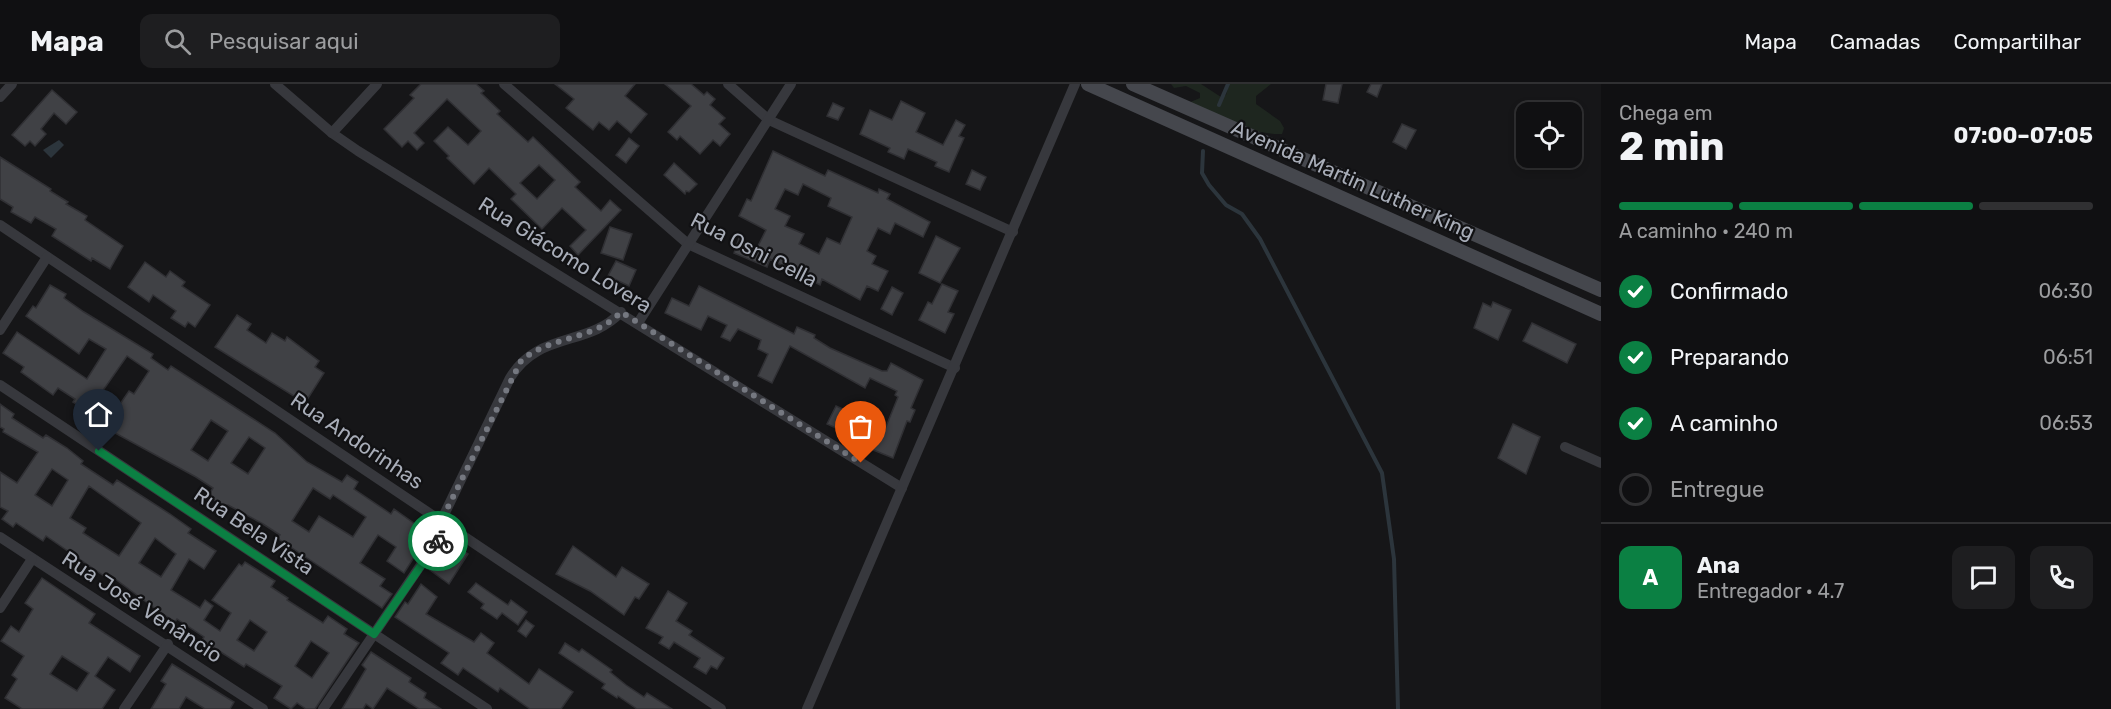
<!DOCTYPE html>
<html lang="pt">
<meta charset="utf-8">
<style>
:root{--surface:#101012;--page:#1e1e20;--text:#f1f3f6;--muted:#9c9d9f;--line:#303032;--accent:#0b8043}
body{margin:0;font-family:Rubik,sans-serif;background:var(--page);color:var(--text);height:100vh;display:flex;flex-direction:column;font-size:22px;white-space:nowrap}
*{box-sizing:border-box;margin:0}
p{font-size:20px;color:var(--muted)}
.icon{flex:none;width:33px;height:33px;fill:none;stroke:currentColor;stroke-width:2;stroke-linecap:round;stroke-linejoin:round}
.map{position:relative;flex:1;overflow:hidden}
.details{display:flex;flex-direction:column;background:var(--surface);width:510px}
.details>*{flex:none}
.tools{position:absolute;left:1516px;top:18px;display:grid;gap:12px}
.tools a{display:grid;place-items:center;width:66px;height:66px;border-radius:12px;background:var(--surface);box-shadow:0 3px 9px #0003,0 0 0 2px var(--line);font-size:30px}
.pin{position:absolute;display:grid;place-items:center;width:51px;height:51px;color:#fff;margin:-62px -26px;border-radius:50% 50% 50% 0;rotate:-45deg;box-shadow:0 0 6px #0007}
.pin .icon{rotate:45deg}
.courier{position:absolute;display:grid;place-items:center;width:60px;height:60px;margin:-30px;border:4px solid #0b8043;border-radius:50%;background:#fff;color:#222;box-shadow:0 2px 8px #0007}
.head em{font-style:normal;font-weight:700}
.head div{display:flex;flex-direction:column-reverse}
.head{display:flex;align-items:center;justify-content:space-between;height:102px;padding:0 18px}
h1{font-size:39px;font-weight:700;line-height:45px}
.bar{display:grid;grid-template-columns:repeat(4,1fr);gap:9px 6px;align-content:center;height:72px;padding:0 18px}
.bar i{height:8px;border-radius:4px;background:var(--line)}
.bar .on{background:var(--accent)}
.bar p{grid-column:span 4}
.line{display:flex;align-items:center;gap:15px;padding:0 18px;border-top:2px solid var(--line)}
.line div{flex:1}
.round{display:grid;place-items:center;flex:none;width:63px;height:63px;border-radius:12px;background:var(--page)}
ol{padding:0 18px;list-style:none}
li{display:flex;align-items:center;gap:18px;height:66px}
li p{margin-inline-start:auto}
li .icon{padding:6px;border-radius:50%;background:var(--accent);color:#fff;stroke-width:4}
li:last-child{color:var(--muted)}
li i{width:33px;height:33px;border:3px solid var(--line);border-radius:50%}
header{display:flex;align-items:center;gap:36px;box-sizing:border-box;height:84px;padding:0 30px;background:var(--surface);border-bottom:2px solid var(--line)}
header strong{font-size:28px}
nav{display:flex;gap:33px;margin-inline-start:auto;font-size:21px}
.search{width:420px;height:54px;background:var(--page);display:flex;align-items:center;gap:15px;box-sizing:border-box;padding:0 21px;border-radius:12px;color:var(--muted);font-size:22px}
main{display:flex;flex:1;min-height:0}
.map>svg:first-child{display:block}
.green{fill:#1e261f}
.water{fill:#2c353c}
.lines{fill:none;stroke-linecap:round;stroke-linejoin:round}
.stream{stroke:#2c353c;stroke-width:4}
.building{fill:#404145;stroke:#303034;stroke-width:1.5;fill-rule:evenodd}
.minor{stroke:#37383d;stroke-width:10}
.secondary{stroke:#45474d;stroke-width:14}
.done{stroke:#757880;stroke-width:6;stroke-dasharray:0 10.8}
.route{stroke:#0b8043;stroke-width:8}
.labels{text-anchor:middle;stroke-width:4.5;stroke-linejoin:round;paint-order:stroke}
.street-label{font-size:21px;fill:#a8adb8;stroke:#111113}
</style>
<header>
<strong>Mapa</strong>
<div class="search"><svg class="icon" aria-label="search" viewBox="0 0 24 24"><circle cx="10" cy="10" r="6"/><path d="M15 15l6 6"/></svg>Pesquisar aqui</div>
<nav><a>Mapa</a><a>Camadas</a><a>Compartilhar</a></nav>
</header>
<main>
<div class="map">
<svg width="1601" height="625" viewBox="0 0 1601 625">
<rect width="100%" height="100%" fill="#161618"/>
<path class="green" d="M1171 0H1201L1221 13 1226 11 1229 0H1271L1256 12V20L1280 37 1284 44 1282 50C1250 51 1216 32 1188 19L1200 14V9L1186 2 1174 4Z"/>
<path class="water" d="M59 56 64 61 51 74 43 66Z"/>
<g class="lines">
<g class="stream">
<path d="M1219 21 1228 0"/>
<path d="M1203 67 1202 89 1209 101 1226 121 1242 130 1260 155 1382 389 1394 475 1398 625"/>
</g>
</g>
<g class="building">
<path d="M421 0H476L484 7 481 9 500 27 497 30 528 58 533 53 580 98 575 103 601 127 610 116 621 126 578 171 570 162 586 146 562 124 542 145 511 115 516 110 489 84 474 100 447 74 449 72 434 57 448 43 468 61 481 47 447 15 414 49 424 59 417 66 408 57 402 63 384 45 414 14 410 11ZM539 81 555 96 537 115 520 99Z"/>
<path d="M555 0H635L625 12 647 30 631 49 617 37 609 46 599 38 593 46 566 24 574 15Z"/>
<path d="M665 0H691L704 11 707 8 715 15 710 21 725 34 719 40 730 50 720 62 713 56 700 70 680 52 677 56 668 48 691 22Z"/>
<path d="M1326 0H1342L1338 19 1323 16Z"/>
<path d="M1371 0H1382L1377 13 1367 8Z"/>
<path d="M52 6 77 28 66 40 54 29 41 45 46 50 35 62 30 57 25 62 12 51Z"/>
<path d="M901 17 925 29 916 48 943 61 956 36 965 41 959 52 964 54 949 88 935 82 937 78 908 65 904 75 888 68 890 64 860 50 870 26 892 36Z"/>
<path d="M833 19 844 24 838 36 827 32Z"/>
<path d="M1402 40 1416 46 1406 65 1393 58Z"/>
<path d="M629 54 639 62 626 79 616 71Z"/>
<path d="M773 67 825 92 828 86 878 109 879 105 890 110 887 115 930 138 923 153 895 139 890 150 878 144 867 167 876 172 872 180 888 187 878 207 867 202 860 216 822 195 820 201 770 175 767 183 734 169 739 154 757 164 766 146 739 132 747 115 751 117ZM803 100 831 114 828 122 852 133 840 160 827 154 819 170 799 160 804 150 785 142 790 132 775 125 785 105 798 111Z"/>
<path d="M0 73 51 105 50 107 68 118 66 120 87 132 85 136 123 162 110 185 92 174 91 177 52 152 56 145 35 133 31 139 11 128 13 123 0 115Z"/>
<path d="M674 79 697 100 689 108 686 107 685 110 664 91Z"/>
<path d="M972 86 986 93 980 106 966 100Z"/>
<path d="M610 143 632 150 623 176 601 169Z"/>
<path d="M936 152 960 164 940 199 919 189Z"/>
<path d="M616 177 636 186 629 202 608 192Z"/>
<path d="M145 178 166 193 170 187 185 198 182 202 210 221 195 243 188 238 185 243 171 234 176 227 153 211 149 218 128 203Z"/>
<path d="M942 200 958 207 948 228 954 230 945 249 919 236 928 218 932 220Z"/>
<path d="M50 201 66 210 64 214 84 228 153 270 151 274 168 286 171 282 275 349 307 378 342 398 347 391 358 398 354 405 391 430 394 425 429 450 404 489 387 477 396 463 378 451 360 479 385 495 380 502 392 510 382 524 277 454 280 451 263 440 228 421 226 424 208 412 213 404 196 393 104 343 129 307 134 310 149 287 127 272 88 328 73 318 75 315 58 304 53 311 21 288 24 283 3 269 17 248 87 295 106 265 89 255 79 270 26 232 33 222 36 224ZM211 336 228 347 208 377 191 366ZM249 353 265 364 248 390 231 379ZM313 404 330 415 333 411 366 433 353 453 319 432 309 448 292 437Z"/>
<path d="M699 202 794 250 797 243 815 251 814 254 830 264 882 287H887L891 279 923 296 911 324 915 326 910 338 907 337 893 374 856 359 863 342 883 350 898 313 895 311 897 307 870 294 865 304 790 262 772 299 758 292 768 270 758 265 761 256 738 245 730 257 721 253 727 241 708 232 701 246 665 229 672 214 689 222Z"/>
<path d="M892 203 903 209 892 231 881 225Z"/>
<path d="M1493 218 1511 226 1498 256 1474 244 1483 219 1491 223Z"/>
<path d="M237 231 251 240 247 246 266 259 272 249 285 257 287 253 319 277 315 283 324 289 305 319 215 263Z"/>
<path d="M1532 239 1576 260 1567 279 1523 257Z"/>
<path d="M0 320 14 330 12 334 43 354 46 351 67 364 83 377 81 380 113 401 117 396 170 430 191 445 188 449 216 467 204 485 189 475 171 506 200 524 205 516 213 522 204 536 220 547 231 529 212 516 239 480 242 482 245 478 275 497 271 503 288 514 287 516 323 539 328 532 347 545 344 550 359 559 315 625H306L297 619 291 625 274 614 282 602 246 580 244 583 202 556 204 553 177 535 175 538 157 526 107 489 104 492 46 452 43 457 16 439 13 443 2 435 8 427 0 423V388L17 399 38 368 3 348 4 345 0 343ZM52 385 68 396 52 422 35 411ZM89 402 141 439 119 472 83 449 86 444 70 434ZM155 454 176 470 161 493 139 479ZM250 536 267 548 254 567 237 556ZM311 557 329 569 312 594 295 582Z"/>
<path d="M836 322 856 331 850 344 841 339 838 345 827 340Z"/>
<path d="M1513 340 1540 353 1526 390 1498 374Z"/>
<path d="M449 457 468 470 449 500 430 486Z"/>
<path d="M573 462 616 493 622 483 649 500 639 515 635 513 624 531 590 507 556 490Z"/>
<path d="M42 494 95 530 89 539 140 572 130 588 108 573 95 592 115 606 102 625H22L5 614 17 595 12 591 24 572 1 557 11 542 19 548 33 525 25 519ZM62 572 89 589 77 607 50 590Z"/>
<path d="M476 499 508 521 511 516 527 528 518 541 502 529 497 535 481 524 484 520 468 508Z"/>
<path d="M421 500 437 513 426 530 474 558 481 549 494 559 487 569 529 600 539 585 573 608 561 625H530L500 604 498 608 463 584 458 591 441 579 449 569 395 533 405 518 408 520Z"/>
<path d="M668 507 687 519 676 537 692 547 689 551 724 574 717 585 711 582 706 590 694 583 700 574 674 558 669 565 659 559 663 553 646 544Z"/>
<path d="M526 536 534 542 526 553 518 547Z"/>
<path d="M565 559 579 568 582 565 612 586 610 588 626 601 644 613 647 609 672 625H637L618 612 617 614 602 604 605 600 559 569Z"/>
<path d="M371 568 411 594 409 598 426 609 424 614 441 625H419L387 604 373 625 366 620 363 625H342L366 585 362 581Z"/>
<path d="M172 580 234 618 230 625H205L186 613 179 625H151L166 600 161 597Z"/>
</g>
<g class="lines">
<g class="minor">
<path d="M275 0 332 49 358 67 902 404"/>
<path d="M504 0 688 160 955 284"/>
<path d="M728 0 769 36 1013 148"/>
<path d="M0 13 12 0"/>
<path d="M332 49 377 0"/>
<path d="M0 141 721 625"/>
<path d="M638 239 791 0"/>
<path d="M0 246 47 173"/>
<path d="M0 301 487 625"/>
<path d="M1565 363 1601 379"/>
<path d="M441 437 510 294C538 247 589 263 621 228"/>
<path d="M0 453 263 625"/>
<path d="M0 524 32 475"/>
<path d="M124 625 168 560"/>
<path d="M323 625 448 441"/>
<path d="M807 625 1075 0"/>
</g>
<g class="secondary">
<path d="M1088 0 1601 230"/>
<path d="M1133 0 1601 206"/>
</g>
</g>
<g class="lines">
<path class="done" d="M438 457 448 441 441 437 521 277C549 252 595 256 621 228L861 379"/>
<path class="route" d="M99 367 374 550 438 457"/>
</g>
<g class="labels">
<g class="street-label">
<text transform="translate(1353 96) rotate(24)" y="7">Avenida Martin Luther King</text>
<text transform="translate(754 166) rotate(27)" y="7">Rua Osni Cella</text>
<text transform="translate(565 171) rotate(32)" y="7">Rua Giácomo Lovera</text>
<text transform="translate(357 357) rotate(34)" y="7">Rua Andorinhas</text>
<text transform="translate(254 447) rotate(34)" y="7">Rua Bela Vista</text>
<text transform="translate(142 523) rotate(33)" y="7">Rua José Venâncio</text>
</g>
</g>
</svg>
<div class="tools">
<a><svg class="icon" aria-label="locate" viewBox="0 0 24 24"><circle cx="12" cy="12" r="6"/><path d="M12 2v4M12 18v4M2 12h4M18 12h4"/></svg></a>
</div>
<div class="pin" style="left:861px;top:379px;background:#ea580c"><svg class="icon" aria-label="bag" viewBox="0 0 24 24"><path d="M5 8h14l-1 12H6zM9 8a3 3 0 0 1 6 0"/></svg></div>
<div class="pin" style="left:99px;top:367px;background:#1f2937"><svg class="icon" aria-label="home" viewBox="0 0 24 24"><path d="M3 11l9-7 9 7M6 9v11h12V9"/></svg></div>
<div class="courier" style="left:438px;top:457px"><svg class="icon" aria-label="bike" viewBox="0 0 24 24"><circle cx="6" cy="16" r="4"/><circle cx="18" cy="16" r="4"/><path d="M6 16l4-8h5l3 8M10 8l3 8H6M13 5h3"/></svg></div>
</div>
<section class="details">
<div class="head"><div><h1>2 min</h1><p>Chega em</p></div><em>07:00–07:05</em></div>
<div class="bar"><i class="on"></i><i class="on"></i><i class="on"></i><i></i><p>A caminho · 240 m</p></div>
<ol>
<li><svg class="icon" aria-label="check" viewBox="0 0 24 24"><path d="M5 12l5 5 9-10"/></svg>Confirmado<p>06:30</p></li>
<li><svg class="icon" aria-label="check" viewBox="0 0 24 24"><path d="M5 12l5 5 9-10"/></svg>Preparando<p>06:51</p></li>
<li><svg class="icon" aria-label="check" viewBox="0 0 24 24"><path d="M5 12l5 5 9-10"/></svg>A caminho<p>06:53</p></li>
<li><i></i>Entregue</li>
</ol>
<div class="line" style="height:108px"><b class="round" style="background:var(--accent);color:#fff">A</b><div><b>Ana</b><p>Entregador · 4.7</p></div><a class="round"><svg class="icon" aria-label="chat" viewBox="0 0 24 24"><path d="M4 5h16v11H9l-5 4z"/></svg></a><a class="round"><svg class="icon" aria-label="phone" viewBox="0 0 24 24"><path d="M5 4h4l2 5-3 2q2 4 5 5l2-3 5 2v4C11 20 4 13 5 4z"/></svg></a></div>
</section>
</main>
